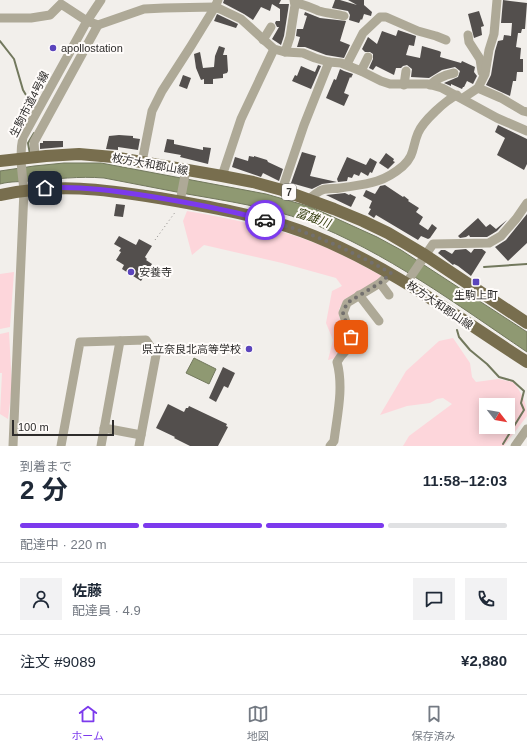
<!DOCTYPE html>
<html lang="ja">
<meta charset="utf-8">
<style>
:root{--surface:#fff;--page:#f2f2f3;--text:#1f2937;--muted:#747a83;--line:#e0e1e3;--accent:#7c3aed}
body{margin:0;font-family:Helvetica,"Noto Sans JP",sans-serif;background:var(--page);color:var(--text);height:100vh;display:flex;flex-direction:column;font-size:15px;white-space:nowrap}
*{box-sizing:border-box;margin:0}
p{font-size:13px;color:var(--muted)}
.icon{flex:none;width:22px;height:22px;fill:none;stroke:currentColor;stroke-width:2;stroke-linecap:round;stroke-linejoin:round}
.map{position:relative;height:446px;overflow:hidden}
.panel{display:flex;flex-direction:column;background:var(--surface);flex:1}
.panel>*{flex:none}
.needle{width:26px;rotate:121deg}
.tools{position:absolute;left:479px;top:398px;display:grid;gap:8px}
.tools a{display:grid;place-items:center;width:36px;height:36px;border-radius:0px;background:var(--surface);box-shadow:0 2px 10px #0003;font-size:20px}
.scale{position:absolute;left:12px;bottom:10px;width:102px;box-sizing:border-box;padding-left:4px;border:2px solid #2e2c2b;border-top:0;font-size:11px;line-height:14px;white-space:nowrap;color:#2e2c2b;-webkit-text-stroke:3px #fffcfa;paint-order:stroke}
.pin{position:absolute;display:grid;place-items:center;width:34px;height:34px;color:#fff;margin:-17px;border-radius:8px;box-shadow:0 2px 6px #0006}
.courier{position:absolute;display:grid;place-items:center;width:40px;height:40px;margin:-20px;border:3px solid #7c3aed;border-radius:50%;background:#fff;color:#222;box-shadow:0 1px 5px #0007}
.overview em{font-style:normal;font-weight:700}
.overview div{display:flex;flex-direction:column-reverse}
.overview{display:flex;align-items:center;justify-content:space-between;height:68px;padding:0 20px}
h1{font-size:26px;font-weight:700;line-height:30px}
.bar{display:grid;grid-template-columns:repeat(4,1fr);gap:6px 4px;align-content:center;height:48px;padding:0 20px}
.bar i{height:5px;border-radius:3px;background:var(--line)}
.bar .active{background:var(--accent)}
.bar p{grid-column:span 4}
.line{display:flex;align-items:center;gap:10px;padding:0 20px;border-top:1px solid var(--line)}
.line div{flex:1}
.round{display:grid;place-items:center;flex:none;width:42px;height:42px;border-radius:0px;background:var(--page)}
.tabs{display:flex;justify-content:space-around;align-items:center;height:56px;border-top:1px solid var(--line);background:var(--surface);font-size:11px;color:var(--muted)}
.tabs a{display:grid;justify-items:center;gap:2px}
.tabs .active{color:var(--accent)}
.map>svg:first-child{display:block}
.green{fill:#fdd6db;fill-rule:evenodd}
.water{fill:#8f9972;stroke:#72785d}
.lines{fill:none;stroke-linecap:round;stroke-linejoin:round}
.stream{stroke:#72785d;stroke-width:2}
.building{fill:#534f4d}
.path{stroke:#8d8a88;stroke-width:1;stroke-dasharray:1 3;stroke-linecap:butt}
.minor{stroke:#aea997;stroke-width:9}
.major{stroke:#786e4e;stroke-width:12}
.done{stroke:#73706e;stroke-width:4;stroke-dasharray:0 7.2}
.route{stroke:#7c3aed;stroke-width:5}
.poi-dot{fill:#5b44bc;stroke:#fffcfa;stroke-width:1.5}
.labels{text-anchor:middle;stroke-width:4;stroke-linejoin:round;paint-order:stroke}
.shield{fill:#fffcfa;stroke:#6d6a69;stroke-width:1}
.shield-label{font-size:10px;font-weight:bold;fill:#2e2c2b}
.poi-label{font-size:11px;fill:#2e2c2b;stroke:#fffcfa;text-anchor:start}
.street-label{font-size:11px;fill:#2e2c2b;stroke:#fffcfa}
.water-label{font-size:12px;font-style:italic;fill:#313a0b;stroke:#fffcfa}
</style>
<div class="map">
<svg width="527" height="446" viewBox="0 0 527 446">
<rect width="100%" height="100%" fill="#f2efeb"/>
<g class="green">
<path d="M187 211C227 218 268 226 307 240 333 249 358 263 382 276L373 284 345 299 339 309V317L347 330 349 343 335 358 328 360 333 340 326 323 332 291 342 286 336 278 282 263 204 245 192 255 183 221Z"/>
<path d="M14 272 10 327 0 329V274Z"/>
<path d="M9 332 12 386 8 419 0 414 2 373H0V334Z"/>
<path d="M453 338 470 363 472 377 476 382 498 379 513 382C521 392 527 402 527 416L504 446H403L409 436 452 404 443 398 437 399 430 403 407 406 380 415 406 371 439 341ZM486 405H508V427H486Z"/>
</g>
<g class="water">
<path d="M64 163H101L266 194 311 207 377 237 401 250 527 332V352C456 304 386 252 306 221 268 207 227 201 187 194 159 189 132 183 104 178 79 176 56 179 31 181 21 182 11 181 0 184V171L34 166Z"/>
<path d="M194 358 216 369 209 384 186 373Z"/>
</g>
<g class="lines">
<g class="stream">
<path d="M0 41 14 59 23 90 29 100 37 107"/>
<path d="M30 154 28 143 34 133"/>
<path d="M484 267 527 264"/>
<path d="M457 330 459 337 470 350 487 364 499 377 513 381 524 391 521 403 524 410 503 444"/>
</g>
</g>
<g class="building">
<path d="M224 0H281L279 4H289L284 36 281 45 272 39 279 27H277L275 23 276 21H280V9L272 4 270 11 261 7 253 20 244 14 223 3Z"/>
<path d="M335 0H340L357 5 348 0H364V5L372 12 371 16 364 14 362 20 361 19 359 23 349 20 350 15 348 11 332 8Z"/>
<path d="M503 0 527 3 525 29H522L521 33H518L516 47 521 48 520 59H523V72H517L516 81H513L510 96 486 85 491 75 495 51 498 41 503 40 504 35 511 36 512 23H501Z"/>
<path d="M479 11 484 26 481 27 482 35 474 38 468 14Z"/>
<path d="M305 12 320 18 346 21 340 41 350 45 344 58 326 55 305 47H297L300 37 296 36 297 29H303L307 16 304 15Z"/>
<path d="M217 14 238 24 236 28 214 21Z"/>
<path d="M398 30 416 36 414 46 409 45 406 55 420 58 422 46 439 51 441 52 440 57 461 63 462 61 475 67 474 72 477 76 473 84 467 81 464 87H463L462 89 451 84V86L444 83 458 77 460 71 455 67 442 70 429 78 411 77 412 69 407 65 403 66 401 68H396L394 75 376 66 373 70 369 68 373 59V54L370 52H365L362 49 368 37 377 44 382 31 396 36Z"/>
<path d="M219 46 225 48 223 55H227L228 71 227 73 223 74V78L213 79V84H204V79L201 80 196 68 194 54 200 52 203 68 214 67 215 56Z"/>
<path d="M318 65 321 66 311 89 292 81 295 75 297 76 301 66 315 72Z"/>
<path d="M340 69 344 71V72V71L353 74 351 78 350 77 344 93 349 95 344 106 326 98 334 79 336 80Z"/>
<path d="M183 75 191 78 187 89 179 86Z"/>
<path d="M498 125 527 139V164L524 170 497 155 505 138 495 132Z"/>
<path d="M119 135 133 136V138L140 139 138 150 118 147V150L106 149 109 136Z"/>
<path d="M167 139 174 140V144L203 150V147L211 148 208 164 180 157 181 155 164 152Z"/>
<path d="M43 141H63V147L40 149V143H43Z"/>
<path d="M302 152 316 156 310 176 337 182 322 184 312 189 291 183Z"/>
<path d="M386 153 394 159 393 161 395 162 388 169 379 163Z"/>
<path d="M249 156 254 157V156L267 160 268 162 283 169 279 181 263 173 261 177 232 167 235 157 248 161Z"/>
<path d="M347 157 366 165 370 158 377 162 372 173 370 172 368 176 361 172 359 176 354 174 352 178 348 177 347 181 338 182 337 179Z"/>
<path d="M385 185 403 197 404 196 409 200 408 201 419 208 416 212 423 217 419 224 428 230 432 224 437 228 430 238 428 239 421 236 418 240 376 215 374 218 368 214 371 209 369 208 372 201 363 196 366 190 375 194 380 186Z"/>
<path d="M345 193 349 195 350 194 356 197 351 207 326 195Z"/>
<path d="M116 204 125 205 123 217 114 216Z"/>
<path d="M527 214V243L508 261 495 247 506 240Z"/>
<path d="M478 218 486 227 490 224 496 229 507 220 497 231 487 237H470L469 235 466 237 460 238 458 236Z"/>
<path d="M119 236 136 245 139 239 152 246 145 257 147 259 146 260 152 264 141 281 122 269 124 265 116 260 121 252 119 251 121 248 114 244Z"/>
<path d="M466 249 471 253 474 249H482L486 252 471 276 458 266 454 264 453 265 438 253 441 250H445L452 254 455 250Z"/>
<path d="M223 367 235 373 228 388 224 386 216 402 209 398Z"/>
<path d="M168 404 184 412 186 408H188L189 406 227 424 226 426 228 427 218 446H190L174 438 175 437 156 428Z"/>
</g>
<g class="lines">
<path class="path" d="M155 240 176 211"/>
<g class="minor">
<path d="M295 3C304 4 310 7 319 11 326 13 336 14 344 16"/>
<path d="M0 18H31L50 15 61 4 87 21 98 25 144 9 164 8 215 7 220 9 241 19 274 49 285 52 303 53 315 58 329 62 341 63 361 71 381 81 390 84H428L442 88 497 118 527 131"/>
<path d="M468 35 469 42 480 59 482 72"/>
<path d="M263 40 271 27"/>
<path d="M285 52 290 37 295 5 294 0"/>
<path d="M347 64 363 33 380 17H386L418 31 436 36 446 40"/>
<path d="M361 71 368 57"/>
<path d="M404 85 406 71"/>
<path d="M430 85C437 78 445 75 454 73"/>
<path d="M478 88 501 98 523 111 527 112"/>
<path d="M463 98 478 88 485 74 489 50 494 34 497 0"/>
<path d="M35 157 34 142 98 25"/>
<path d="M142 162 152 111 162 91 191 46 215 7 218 0"/>
<path d="M222 176 241 119 274 49"/>
<path d="M282 190 304 125 329 62"/>
<path d="M309 199C313 196 317 192 322 190 327 188 334 189 340 188 366 184 382 184 403 166 415 155 412 147 418 133 423 121 446 100 457 95"/>
<path d="M180 202 186 170"/>
<path d="M407 282 433 244 489 243 501 236 516 219 527 203"/>
<path d="M380 283 389 295"/>
<path d="M359 295 379 321"/>
<path d="M104 428 141 435"/>
<path d="M13 446 24 190C22 172 19 155 23 137L87 21 101 0"/>
<path d="M61 446 80 342 146 340 156 355 139 446"/>
<path d="M101 446 120 341"/>
<path d="M330 446 334 441C337 416 344 388 337 362L341 356 350 346 351 337 343 313 347 303 380 283 391 273"/>
<path d="M515 446 527 429"/>
</g>
<g class="major">
<path d="M0 161 46 156 79 154 113 157 222 176 253 182 282 190 334 209 363 221 388 233 425 255 527 323"/>
<path d="M0 195C58 183 102 189 159 198 211 207 265 216 314 236 391 267 457 317 527 362"/>
</g>
</g>
<g class="lines">
<path class="done" d="M265 220C309 231 351 251 391 273L380 283 347 303 343 313 351 337"/>
<path class="route" d="M45 188C82 186 118 191 154 197 191 203 228 210 265 220"/>
</g>
<g class="poi-dot">
<circle cx="53" cy="48" r="4"/>
<circle cx="131" cy="272" r="4"/>
<rect x="472" y="278" width="8" height="8" rx="2"/>
<circle cx="249" cy="349" r="4"/>
</g>
<g class="labels">
<rect class="shield" x="282" y="184" width="14" height="16" rx="3"/>
<g class="shield-label">
<text x="289" y="196">7</text>
</g>
<g class="poi-label">
<text x="61" y="52">apollostation</text>
<text x="139" y="276">安養寺</text>
<text x="476" y="299" text-anchor="middle">生駒上町</text>
<text x="241" y="353" text-anchor="end">県立奈良北高等学校</text>
</g>
<g class="street-label">
<text transform="translate(29 104) rotate(-63)" y="4">生駒市道4号線</text>
<text transform="translate(150 164) rotate(10)" y="4">枚方大和郡山線</text>
<text transform="translate(440 305) rotate(34)" y="4">枚方大和郡山線</text>
</g>
<g class="water-label">
<text transform="translate(313 218) rotate(19)" y="4">富雄川</text>
</g>
</g>
</svg>
<div class="tools">
<a><svg class="needle" viewBox="-14 -14 28 28"><path d="M0-13l5 13h-10z" fill="#e53935"/><path d="M0 13l5-13h-10z" fill="#747a83"/></svg></a>
</div>
<div class="scale">100 m</div>
<div class="pin" style="left:351px;top:337px;background:#ea580c"><svg class="icon" aria-label="bag" viewBox="0 0 24 24"><path d="M5 8h14l-1 12H6zM9 8a3 3 0 0 1 6 0"/></svg></div>
<div class="pin" style="left:45px;top:188px;background:#1f2937"><svg class="icon" aria-label="home" viewBox="0 0 24 24"><path d="M3 11l9-7 9 7M6 9v11h12V9"/></svg></div>
<div class="courier" style="left:265px;top:220px"><svg class="icon" aria-label="car" viewBox="0 0 24 24"><path d="M5 17H2v-5l4-1 3-4h7l3 4 3 1v5h-3M9 17h6M6 11h13"/><circle cx="7" cy="17" r="2"/><circle cx="17" cy="17" r="2"/></svg></div>
</div>
<section class="panel">
<div class="overview"><div><h1>2 分</h1><p>到着まで</p></div><em>11:58–12:03</em></div>
<div class="bar"><i class="active"></i><i class="active"></i><i class="active"></i><i></i><p>配達中 · 220 m</p></div>
<div class="line" style="height:72px"><a class="round"><svg class="icon" aria-label="person" viewBox="0 0 24 24"><circle cx="12" cy="8" r="4"/><path d="M4 21q1-7 8-7t8 7"/></svg></a><div><b>佐藤</b><p>配達員 · 4.9</p></div><a class="round"><svg class="icon" aria-label="chat" viewBox="0 0 24 24"><path d="M4 5h16v11H9l-5 4z"/></svg></a><a class="round"><svg class="icon" aria-label="phone" viewBox="0 0 24 24"><path d="M5 4h4l2 5-3 2q2 4 5 5l2-3 5 2v4C11 20 4 13 5 4z"/></svg></a></div>
<div class="line" style="height:52px"><div>注文 #9089</div><b>¥2,880</b></div>
</section>
<nav class="tabs">
<a class="active"><svg class="icon" aria-label="home" viewBox="0 0 24 24"><path d="M3 11l9-7 9 7M6 9v11h12V9"/></svg>ホーム</a>
<a><svg class="icon" aria-label="map" viewBox="0 0 24 24"><path d="M3 6l6-2 6 2 6-2v14l-6 2-6-2-6 2zM9 4v14M15 6v14"/></svg>地図</a>
<a><svg class="icon" aria-label="saved" viewBox="0 0 24 24"><path d="M7 4h10v16l-5-4-5 4z"/></svg>保存済み</a>
</nav>
